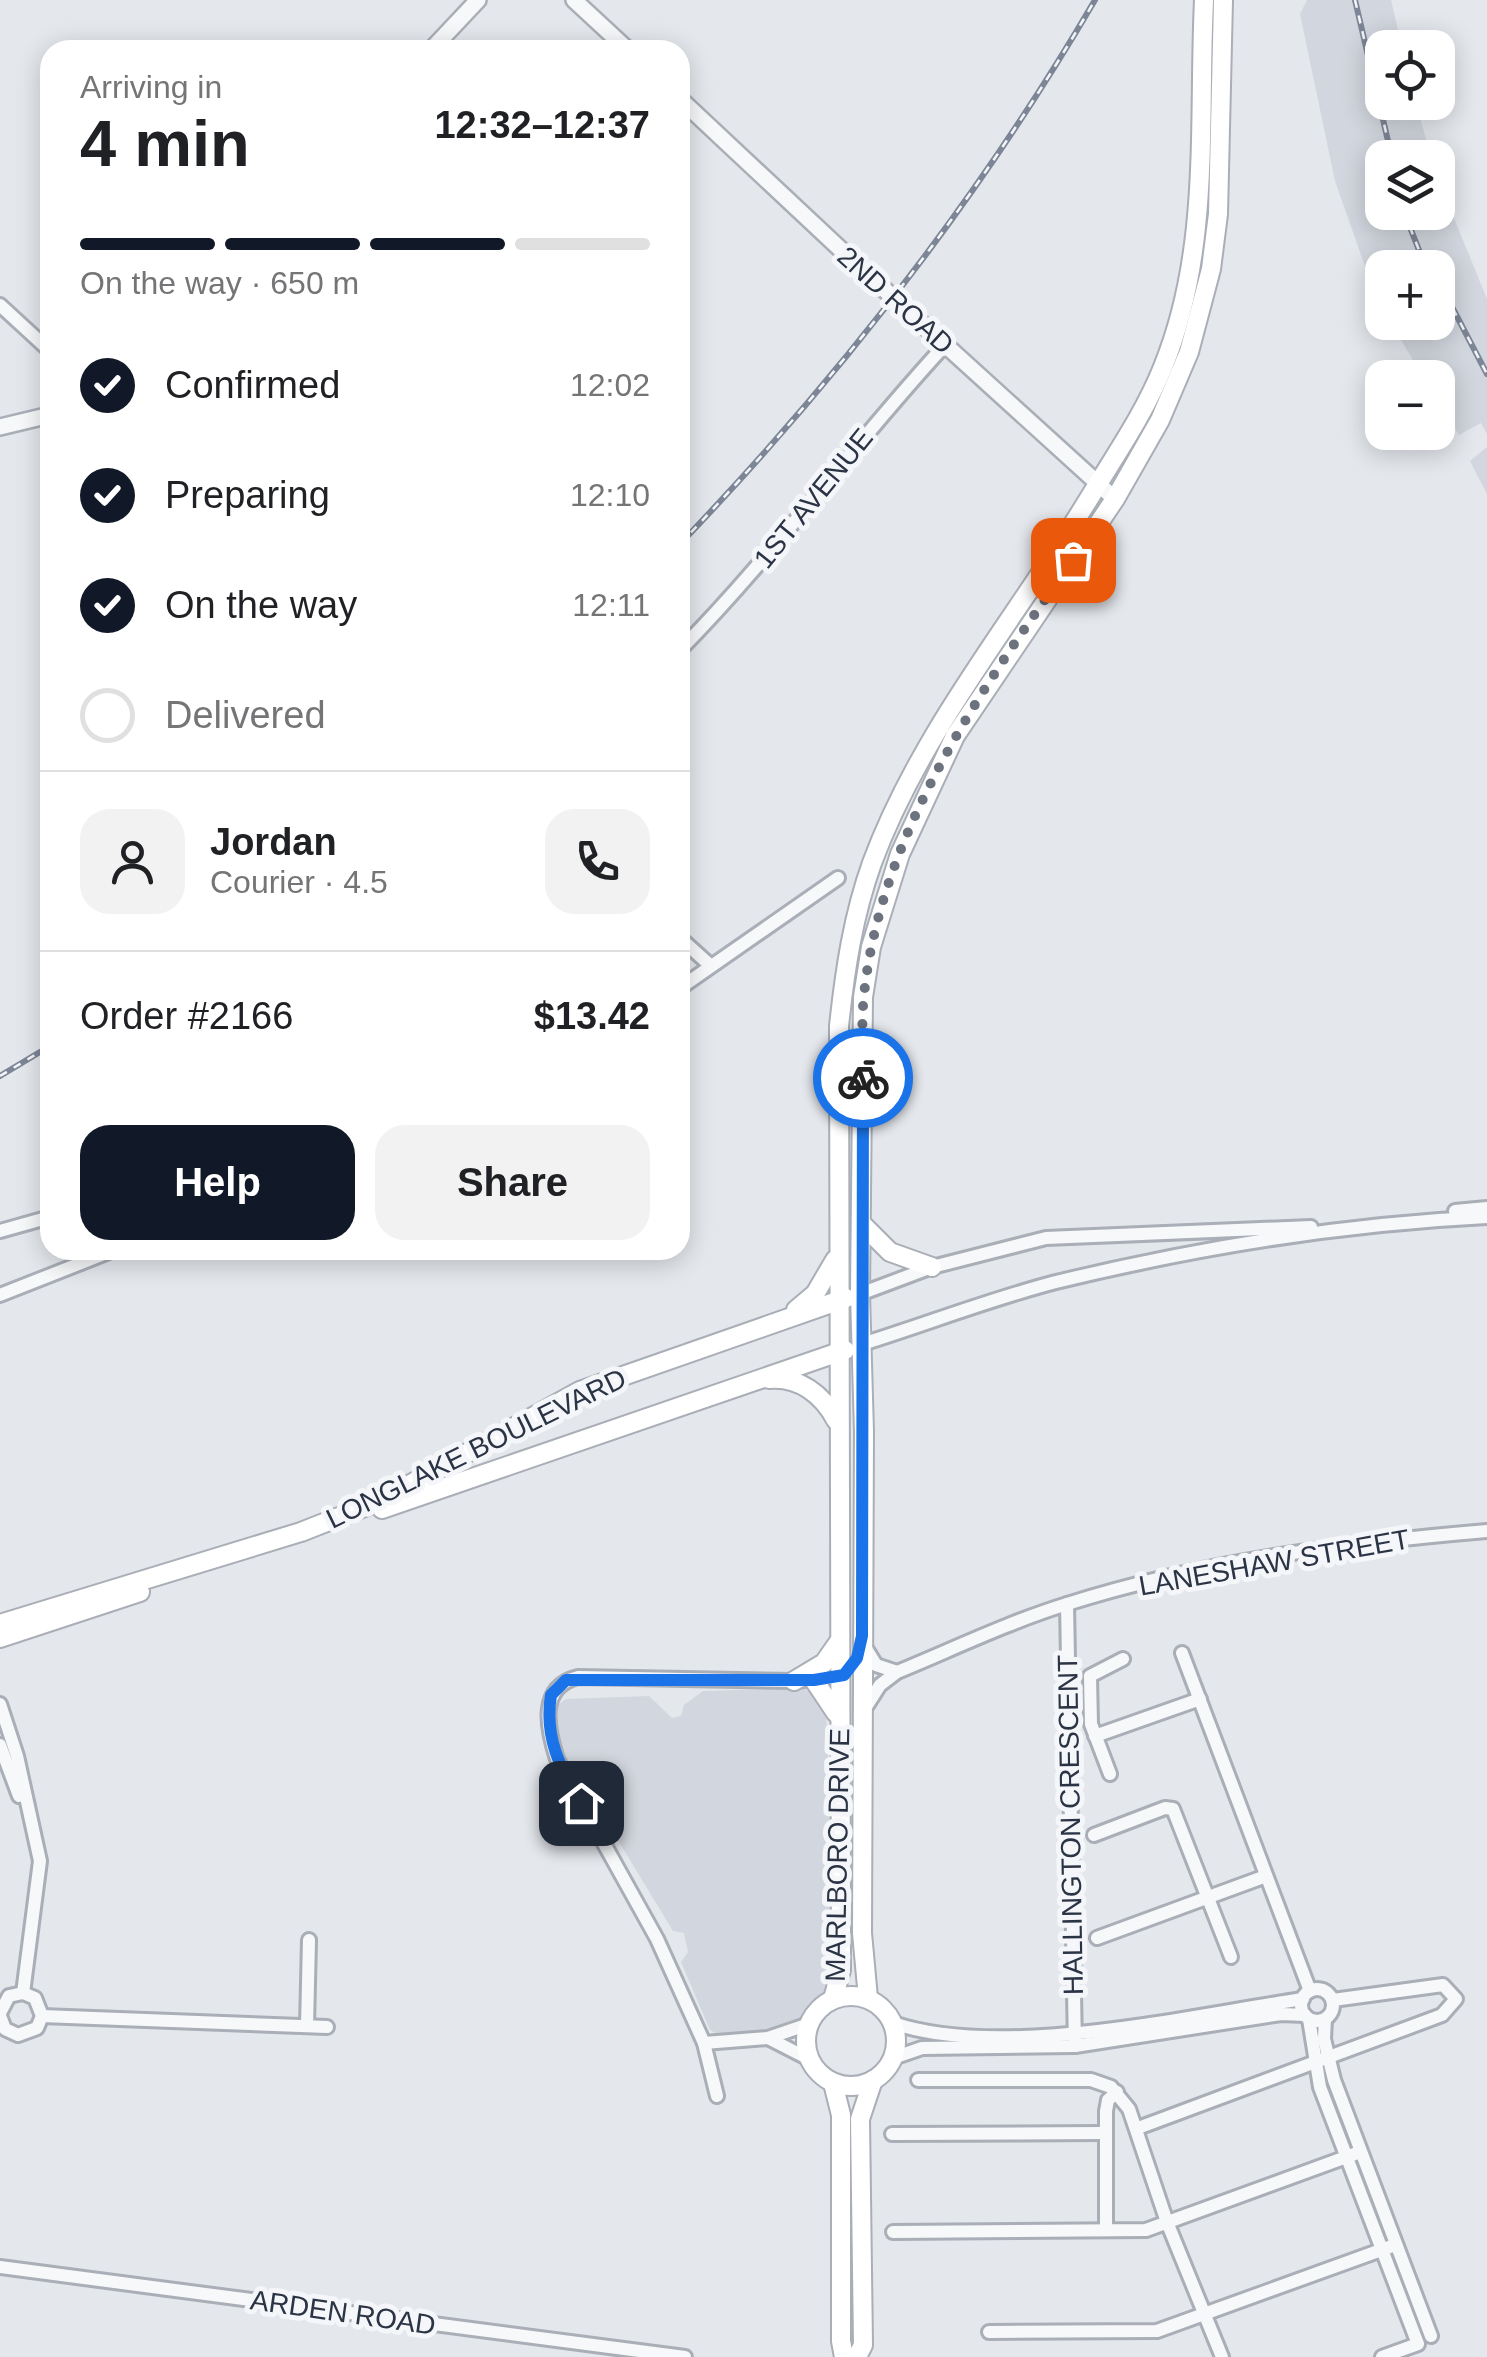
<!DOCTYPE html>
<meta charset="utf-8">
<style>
:root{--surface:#fff;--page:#f2f2f2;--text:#202124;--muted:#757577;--line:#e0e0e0;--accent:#111827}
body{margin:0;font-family:Arial,sans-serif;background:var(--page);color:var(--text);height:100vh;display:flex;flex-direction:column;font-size:38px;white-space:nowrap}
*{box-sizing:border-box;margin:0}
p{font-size:32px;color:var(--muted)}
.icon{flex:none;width:55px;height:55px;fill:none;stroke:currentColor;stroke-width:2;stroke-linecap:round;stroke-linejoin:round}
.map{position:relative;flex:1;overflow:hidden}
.side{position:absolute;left:40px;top:40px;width:650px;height:1220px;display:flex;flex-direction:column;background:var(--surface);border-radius:30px;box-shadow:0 5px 25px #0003}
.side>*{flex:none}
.fabs{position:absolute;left:1365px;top:30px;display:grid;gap:20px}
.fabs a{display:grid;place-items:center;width:90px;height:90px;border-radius:20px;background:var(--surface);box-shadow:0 5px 25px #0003;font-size:50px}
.pin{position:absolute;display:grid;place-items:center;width:85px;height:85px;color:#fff;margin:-42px;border-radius:20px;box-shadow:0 5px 15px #0006}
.courier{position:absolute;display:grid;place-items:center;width:100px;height:100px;margin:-50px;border:8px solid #1a73e8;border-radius:50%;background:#fff;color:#222;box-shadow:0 2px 12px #0007}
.overview em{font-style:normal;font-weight:700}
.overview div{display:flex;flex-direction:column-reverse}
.overview{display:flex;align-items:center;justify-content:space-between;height:170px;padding:0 40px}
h1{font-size:65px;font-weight:700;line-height:75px}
.bar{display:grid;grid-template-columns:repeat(4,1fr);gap:15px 10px;align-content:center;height:120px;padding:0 40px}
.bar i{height:12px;border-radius:8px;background:var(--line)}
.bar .current{background:var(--accent)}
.bar p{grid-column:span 4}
.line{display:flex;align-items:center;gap:25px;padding:0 40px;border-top:2px solid var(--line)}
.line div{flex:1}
.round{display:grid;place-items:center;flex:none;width:105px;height:105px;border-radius:30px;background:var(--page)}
ol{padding:0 40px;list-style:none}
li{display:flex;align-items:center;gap:30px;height:110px}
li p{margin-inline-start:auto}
li .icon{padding:10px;border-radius:50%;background:var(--accent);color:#fff;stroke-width:4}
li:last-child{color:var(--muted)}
li i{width:55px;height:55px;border:5px solid var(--line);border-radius:50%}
.action{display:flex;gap:20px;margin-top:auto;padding:20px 40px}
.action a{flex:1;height:115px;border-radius:30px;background:var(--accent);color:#fff;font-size:40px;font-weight:700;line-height:115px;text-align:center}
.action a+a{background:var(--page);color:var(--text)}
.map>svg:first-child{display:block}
.built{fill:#d2d6de}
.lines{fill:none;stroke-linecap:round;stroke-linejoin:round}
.minor-casing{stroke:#a9aeb7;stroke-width:18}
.tertiary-casing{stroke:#a9aeb7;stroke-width:20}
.secondary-casing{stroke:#a9aeb7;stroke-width:22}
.minor{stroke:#f7f8fa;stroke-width:12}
.tertiary{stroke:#f7f8fa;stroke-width:15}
.secondary{stroke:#fff;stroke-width:18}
.rail-casing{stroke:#7d8696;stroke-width:6}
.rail{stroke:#f4f6f9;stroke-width:2.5;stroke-dasharray:8;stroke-linecap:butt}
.tertiary-bridge-casing{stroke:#a9aeb7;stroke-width:20;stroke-linecap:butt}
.tertiary-bridge{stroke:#f7f8fa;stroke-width:15}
.done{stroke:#6c737f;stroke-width:10;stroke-dasharray:0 18}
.route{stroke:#1a73e8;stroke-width:12}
.labels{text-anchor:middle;stroke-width:10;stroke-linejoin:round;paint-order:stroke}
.street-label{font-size:28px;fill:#2b3445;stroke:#f4f6f9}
</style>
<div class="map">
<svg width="1487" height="2357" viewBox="0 0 1487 2357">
<rect width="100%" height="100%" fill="#e4e7ec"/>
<g class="built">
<path d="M1307 0H1391L1402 47 1382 48V102L1416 103 1431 157 1382 158V212H1438V179L1487 299V434L1481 423 1459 435 1438 401V378L1423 377 1391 323 1438 322V268H1382V304L1366 269 1335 181 1300 14Z"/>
<path d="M1487 447V494L1470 461Z"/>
<path d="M803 1688 815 1694 826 1712 832 1839 830 1985 796 2024 779 2034 747 2031 721 2036 710 2030 681 1962 688 1952 684 1933 673 1931 610 1827 580 1788 562 1752 556 1722 558 1705 566 1699 649 1696 672 1718 681 1716 684 1705 703 1691Z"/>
</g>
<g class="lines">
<g class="minor-casing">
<g id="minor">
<path d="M0 305 50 351"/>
<path d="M680 650C775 554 853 444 945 345"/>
<path d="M680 938 711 966"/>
<path d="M680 988 838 878"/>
<path d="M1455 1211 1487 1208"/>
<path d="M0 1231 50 1217"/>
<path d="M860 1294 932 1267 1046 1238 1311 1227"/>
<path d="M0 1295 114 1250"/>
<path d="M859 1345C924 1325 990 1299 1056 1282 1196 1248 1343 1224 1487 1217"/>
<path d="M1067 1604 1075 2046"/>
<path d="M865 1647 876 1665 897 1672"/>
<path d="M1182 1653 1310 1991"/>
<path d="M0 1704 17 1756 40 1861 23 1993"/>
<path d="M864 1710 880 1685 897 1672C953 1649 1009 1622 1067 1604 1202 1561 1346 1543 1487 1531"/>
<path d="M1095 1736 1200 1699"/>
<path d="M0 1745 19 1796"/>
<path d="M1110 1774 1091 1724 1090 1676 1123 1659"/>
<path d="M1094 1835 1165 1808 1173 1809 1231 1957"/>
<path d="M1097 1938 1266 1876"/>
<circle cx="1317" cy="2005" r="16"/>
<path d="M0 2013 9 1996 23 1993 35 1998 42 2016 37 2028 18 2035 5 2029 0 2016"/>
<path d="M42 2016 327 2027"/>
<path d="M1309 2019 1320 2087 1418 2344 1382 2357"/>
<path d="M1325 2019 1324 2039 1334 2080 1431 2336"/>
<path d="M893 2023C1002 2060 1187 2016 1303 1999"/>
<path d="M307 2026 309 1940"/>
<path d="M768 2038 809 2059"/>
<path d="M704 2043 768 2038 809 2024"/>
<path d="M893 2058 922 2048 1075 2046 1281 2014 1305 2015"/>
<path d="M918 2080H1091L1111 2087 1129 2109 1167 2222 1222 2357"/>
<path d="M717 2096 704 2043 657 1939 557 1759C547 1728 538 1687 578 1677L794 1681 838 1677"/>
<path d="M1138 2128 1442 2015 1456 1999 1443 1985 1333 2000"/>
<path d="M892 2134 1105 2133"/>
<path d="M1106 2229V2111L1108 2100 1117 2092"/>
<path d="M893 2232 1146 2230 1360 2152"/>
<path d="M0 2267 685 2357"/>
<path d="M989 2332 1157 2331 1395 2245"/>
</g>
</g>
<g class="tertiary-casing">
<g id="tertiary">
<path d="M574 0 628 50"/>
<path d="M431 50 478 0"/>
<path d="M680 99 853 261"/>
<path d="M919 321 1115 499"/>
<path d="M0 427 50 415"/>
</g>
</g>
<g class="secondary-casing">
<g id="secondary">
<path d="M862 1224 890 1252 932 1267"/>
<path d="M796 1310 815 1294 835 1260"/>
<path d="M769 1379C799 1376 823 1395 836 1420"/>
<path d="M382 1509 845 1350"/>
<path d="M0 1624 301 1532 380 1501 580 1391 846 1298"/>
<path d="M0 1638 140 1592"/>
<path d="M814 1680 836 1713"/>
<path d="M794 1681 824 1663 838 1643"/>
<circle cx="851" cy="2041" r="45"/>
<path d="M868 1998 862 1933 864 1432 860 1294 863 997 871 947 900 854 955 736 1115 499 1160 420 1189 352 1211 269 1218 214 1223 0"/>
<path d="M833 1999 841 1970 839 1026C845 970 853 916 872 863 922 728 1019 615 1093 492 1118 451 1145 412 1163 367 1211 249 1198 124 1204 0"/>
<path d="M833 2083 841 2115V2341L844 2357"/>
<path d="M857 2357 863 2345 860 2119 873 2080"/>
</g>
</g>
<use href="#minor" class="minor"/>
<use href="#tertiary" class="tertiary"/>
<use href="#secondary" class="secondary"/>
<g class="rail-casing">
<g id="rail">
<path d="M1355 0 1392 158"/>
<path d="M1404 212 1426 268"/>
<path d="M1438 280 1487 374"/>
<path d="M680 544C837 380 980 197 1095 0"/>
<path d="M0 1076 50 1046"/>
</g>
</g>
<use href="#rail" class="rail"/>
<g class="tertiary-bridge-casing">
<path id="tertiary-bridge" d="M853 261 919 321"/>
</g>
<use href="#tertiary-bridge" class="tertiary-bridge"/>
</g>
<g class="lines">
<path class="done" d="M863 1078C863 1051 861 1022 864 995 881 832 981 689 1073 560"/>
<path class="route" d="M581 1803C560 1769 544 1736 551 1695L566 1680H814L844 1675 857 1658 862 1636 863 1078"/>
</g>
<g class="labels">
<g class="street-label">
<text transform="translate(896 300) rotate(42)" y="10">2ND ROAD</text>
<text transform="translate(813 498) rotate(-51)" y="10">1ST AVENUE</text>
<text transform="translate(476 1448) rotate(-26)" y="10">LONGLAKE BOULEVARD</text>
<text transform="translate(1274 1562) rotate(-10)" y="10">LANESHAW STREET</text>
<text transform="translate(1070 1825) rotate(-91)" y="10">HALLINGTON CRESCENT</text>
<text transform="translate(837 1855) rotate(-89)" y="10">MARLBORO DRIVE</text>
<text transform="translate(343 2312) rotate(8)" y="10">ARDEN ROAD</text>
</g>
</g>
</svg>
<div class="fabs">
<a><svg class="icon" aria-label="locate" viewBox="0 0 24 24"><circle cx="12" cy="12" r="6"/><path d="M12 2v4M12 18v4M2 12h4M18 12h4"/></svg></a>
<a><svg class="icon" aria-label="layers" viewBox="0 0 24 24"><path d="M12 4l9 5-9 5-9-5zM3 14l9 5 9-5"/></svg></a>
<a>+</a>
<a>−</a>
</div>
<div class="pin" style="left:1073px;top:560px;background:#ea580c"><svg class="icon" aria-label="bag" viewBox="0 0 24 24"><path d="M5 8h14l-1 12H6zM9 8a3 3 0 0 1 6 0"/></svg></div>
<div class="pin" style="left:581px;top:1803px;background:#1f2937"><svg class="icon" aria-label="home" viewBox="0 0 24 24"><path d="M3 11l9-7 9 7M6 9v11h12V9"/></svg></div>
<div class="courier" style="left:863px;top:1078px"><svg class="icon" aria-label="bike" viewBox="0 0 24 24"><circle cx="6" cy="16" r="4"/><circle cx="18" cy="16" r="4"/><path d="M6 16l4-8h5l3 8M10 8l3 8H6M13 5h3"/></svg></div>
<section class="side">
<div class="overview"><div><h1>4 min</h1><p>Arriving in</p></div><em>12:32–12:37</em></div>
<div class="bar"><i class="current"></i><i class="current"></i><i class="current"></i><i></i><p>On the way · 650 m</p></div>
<ol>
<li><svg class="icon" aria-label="check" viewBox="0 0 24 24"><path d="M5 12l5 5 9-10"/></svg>Confirmed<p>12:02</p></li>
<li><svg class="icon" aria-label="check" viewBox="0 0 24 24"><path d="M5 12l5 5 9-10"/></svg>Preparing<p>12:10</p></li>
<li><svg class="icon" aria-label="check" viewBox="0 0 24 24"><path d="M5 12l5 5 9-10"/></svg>On the way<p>12:11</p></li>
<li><i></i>Delivered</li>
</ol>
<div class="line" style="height:180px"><a class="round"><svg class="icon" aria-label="person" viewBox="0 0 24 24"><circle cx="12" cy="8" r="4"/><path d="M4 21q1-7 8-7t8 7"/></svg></a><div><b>Jordan</b><p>Courier · 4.5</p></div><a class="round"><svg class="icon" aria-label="phone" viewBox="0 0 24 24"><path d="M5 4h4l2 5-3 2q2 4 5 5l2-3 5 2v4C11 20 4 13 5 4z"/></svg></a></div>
<div class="line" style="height:130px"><div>Order #2166</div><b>$13.42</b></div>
<div class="action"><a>Help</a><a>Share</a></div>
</section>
</div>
